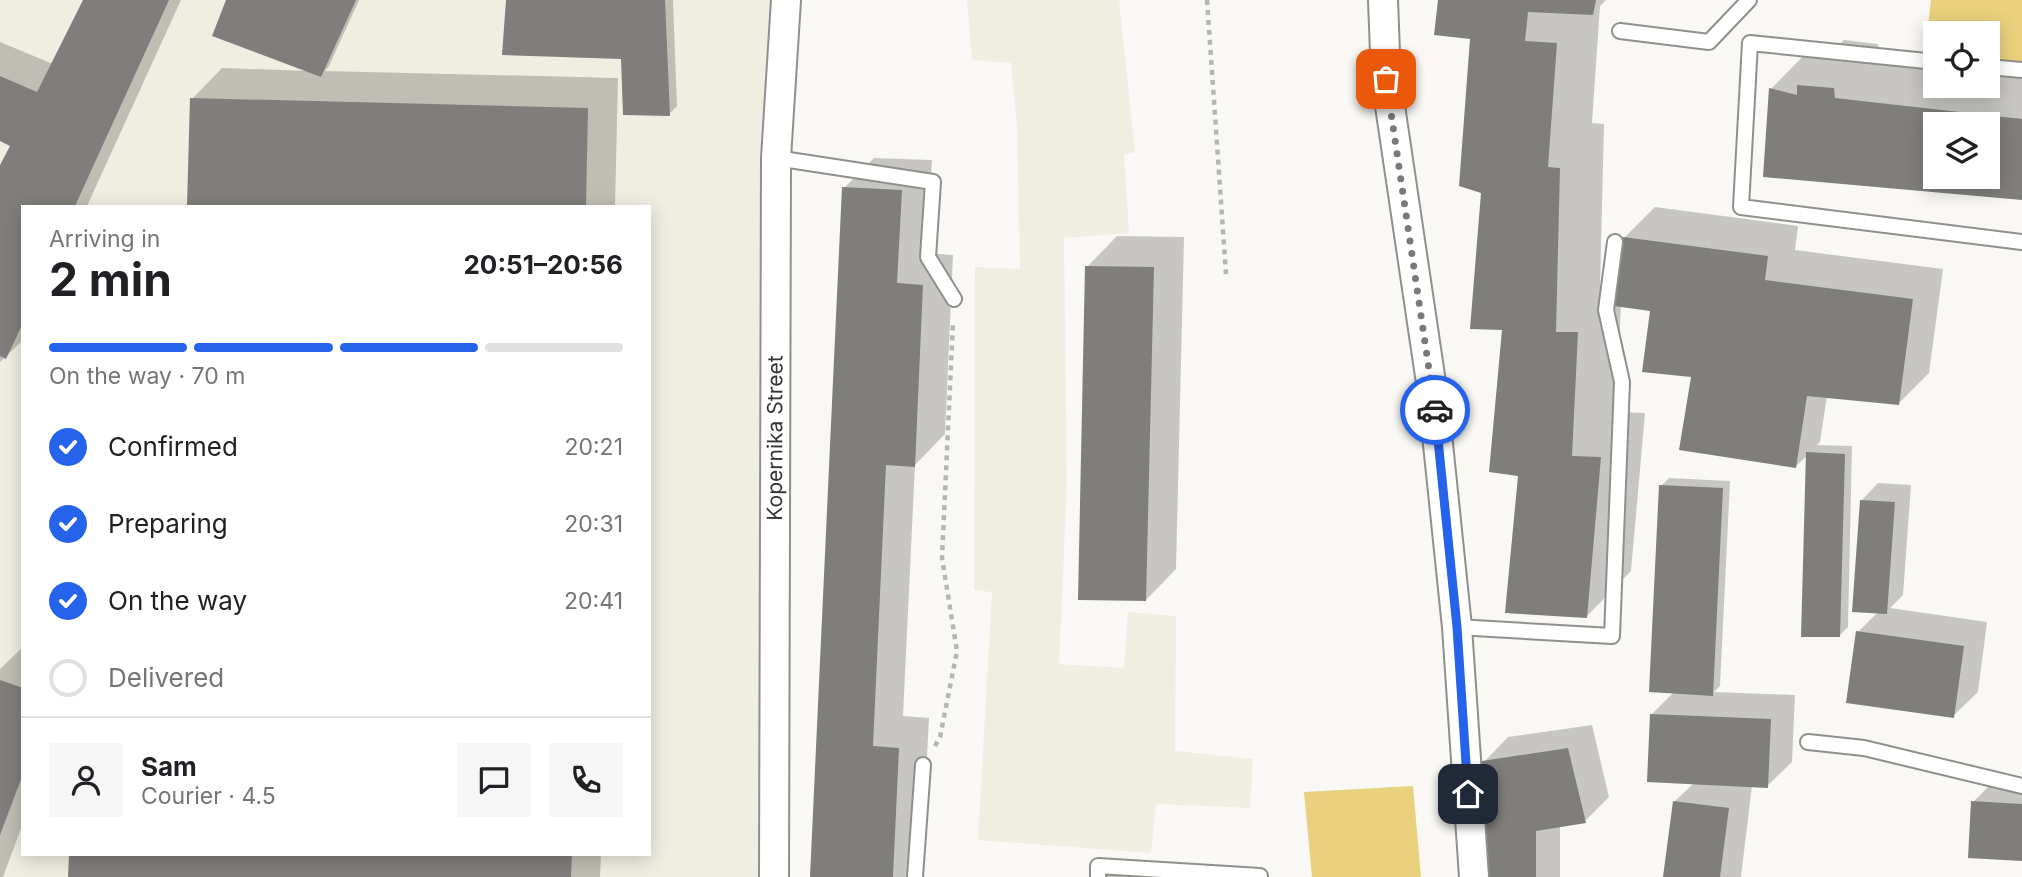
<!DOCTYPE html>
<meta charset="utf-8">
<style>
:root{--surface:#fff;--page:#f6f6f6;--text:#202124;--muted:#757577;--line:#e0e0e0;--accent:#2563eb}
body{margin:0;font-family:Inter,sans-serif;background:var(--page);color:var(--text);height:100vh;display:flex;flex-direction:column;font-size:26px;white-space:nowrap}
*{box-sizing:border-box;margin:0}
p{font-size:23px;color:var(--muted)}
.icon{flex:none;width:38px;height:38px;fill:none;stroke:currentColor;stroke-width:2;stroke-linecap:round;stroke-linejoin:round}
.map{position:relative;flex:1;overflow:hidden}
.sheet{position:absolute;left:21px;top:205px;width:630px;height:651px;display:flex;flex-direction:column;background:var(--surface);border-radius:0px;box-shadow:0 4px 18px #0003}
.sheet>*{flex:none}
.tools{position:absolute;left:1923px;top:21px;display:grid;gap:14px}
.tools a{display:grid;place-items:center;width:77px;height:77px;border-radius:0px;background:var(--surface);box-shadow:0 4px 18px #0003;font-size:35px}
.pin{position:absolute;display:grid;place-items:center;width:60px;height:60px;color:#fff;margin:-30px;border-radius:14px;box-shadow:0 4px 10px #0006}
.courier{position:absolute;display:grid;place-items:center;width:70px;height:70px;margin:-35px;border:5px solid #2563eb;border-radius:50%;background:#fff;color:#222;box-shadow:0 2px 9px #0007}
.overview em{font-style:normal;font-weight:700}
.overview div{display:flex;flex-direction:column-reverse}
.overview{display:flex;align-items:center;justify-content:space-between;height:119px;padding:0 28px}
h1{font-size:46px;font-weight:700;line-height:52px}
.bar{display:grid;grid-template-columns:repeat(4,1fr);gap:10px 7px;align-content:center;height:84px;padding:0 28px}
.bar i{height:9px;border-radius:5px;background:var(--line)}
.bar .selected{background:var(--accent)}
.bar p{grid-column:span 4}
.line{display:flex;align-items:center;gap:18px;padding:0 28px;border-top:2px solid var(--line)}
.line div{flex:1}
.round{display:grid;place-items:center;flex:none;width:74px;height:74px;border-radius:0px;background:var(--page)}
ol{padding:0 28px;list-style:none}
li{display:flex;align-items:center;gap:21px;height:77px}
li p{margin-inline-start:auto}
li .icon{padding:7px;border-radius:50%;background:var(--accent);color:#fff;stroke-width:4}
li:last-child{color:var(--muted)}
li i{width:38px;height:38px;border:4px solid var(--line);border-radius:50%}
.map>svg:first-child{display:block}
.built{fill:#f0ede1;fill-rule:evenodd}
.green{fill:#e9d17d}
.shadow{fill:#0003;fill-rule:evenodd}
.building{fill:#7f7e7a;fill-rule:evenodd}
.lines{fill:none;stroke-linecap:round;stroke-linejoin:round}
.service-casing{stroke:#908f8b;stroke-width:18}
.minor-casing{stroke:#908f8b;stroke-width:32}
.path{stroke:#b5b5b1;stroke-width:4.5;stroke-dasharray:5 5;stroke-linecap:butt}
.service{stroke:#fff;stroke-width:14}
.minor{stroke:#fff;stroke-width:28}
.done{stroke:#797976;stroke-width:7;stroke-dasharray:0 12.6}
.route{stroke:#2563eb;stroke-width:9}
.labels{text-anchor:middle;stroke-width:7;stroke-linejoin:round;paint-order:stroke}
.street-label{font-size:21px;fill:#343432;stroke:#fff}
</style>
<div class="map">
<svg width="2022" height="877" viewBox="0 0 2022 877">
<rect width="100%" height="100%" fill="#f9f8f4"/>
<g class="built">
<path d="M0 0H786L774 877H0ZM23 206H649V854H23Z"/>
<path d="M967 0H1119L1135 152 1124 154 1129 233 1064 238 1067 483 1059 664 1124 668 1128 612 1176 616 1175 751 1253 759 1250 808 1156 804 1151 853 978 840 992 592 974 590 975 267 1020 269 1017 128 1011 63 972 60Z"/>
</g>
<g class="green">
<path d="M1931 0H2022V64L1988 57V33H1936L1935 46 1926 44Z"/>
<path d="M1413 786 1421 877H1312L1304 792Z"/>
</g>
<g class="shadow">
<path d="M85 0H181L87 206H23V340L0 362V169L13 145 0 139V42L53 64Z"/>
<path d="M228 0H359L329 66 325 71 618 78 615 206H189L192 99 222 68 308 71Z"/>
<path d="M508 0H673L677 106 669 114 622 58Z"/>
<path d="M1439 0H1606L1600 6 1592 123 1604 124 1600 288H1618L1624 238 1655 207 1798 226 1795 250 1943 269 1929 373 1899 403 1827 396 1820 442 1817 445 1852 446 1848 627 1839 636 1808 455 1796 466 1693 375 1652 309 1621 305 1616 412 1645 413 1631 571 1587 616 1520 475 1504 329 1483 191 1472 37Z"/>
<path d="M1844 40 1878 44 1880 53 1936 60V86H1988V65L2022 69V198L1765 175 1771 89 1815 44 1835 49ZM1936 124H1988V177H1936Z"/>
<path d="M874 158 932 160 927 253 953 255 945 434 915 465 903 716 929 718 921 877H812L844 188Z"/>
<path d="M1117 236 1184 237 1176 569 1146 600 1087 267Z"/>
<path d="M1669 478 1730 481 1720 686 1714 692 1795 695 1792 762 1767 786 1752 785 1741 877H1665L1674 802 1694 783 1652 714 1674 692 1661 486Z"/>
<path d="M1878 483 1911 485 1903 595 1890 608 1987 622 1978 692 1953 716 1858 632 1878 612 1862 500Z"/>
<path d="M23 647V823L3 877H0V669Z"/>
<path d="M1592 725 1609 797 1585 821 1560 825V877H1490L1484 762 1508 737Z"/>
<path d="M1990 785 2022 787V859L1973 802Z"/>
<path d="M71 854H601L600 877H70Z"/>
<path d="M1111 866 1141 868 1140 877H1103Z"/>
</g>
<g class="building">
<path d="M83 0H169L75 206H23V323L6 359 0 356V165L10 146 0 141V76L37 92Z"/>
<path d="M226 0H356L321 77 212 36Z"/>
<path d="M506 0H665L670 116 623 115 621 59 502 55Z"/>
<path d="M1438 0H1596L1593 15 1528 12 1525 41 1557 43 1548 167 1560 168 1556 332H1578L1572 456 1601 457 1587 618 1505 613 1518 476 1489 472 1502 330 1470 329 1481 193 1459 186 1470 39 1434 35Z"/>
<path d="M1797 85 1834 88 1835 98 2022 119V200L1763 177 1769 88 1797 95ZM1936 124H1988V177H1936Z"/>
<path d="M190 98 588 108 586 206H187Z"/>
<path d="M842 187 902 190 897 283 923 285 915 467 886 465 873 746 899 748 893 877H810Z"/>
<path d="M1623 237 1768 256 1765 280 1913 299 1899 405 1807 396 1796 468 1679 450 1691 377 1642 372 1650 311 1614 306Z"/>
<path d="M1085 266 1154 267 1146 601 1078 600Z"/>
<path d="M1806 452 1845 454 1840 637H1801Z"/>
<path d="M1659 485 1723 488 1713 696 1649 692Z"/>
<path d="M1860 500 1895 502 1887 614 1852 612Z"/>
<path d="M1856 631 1964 646 1954 718 1846 703Z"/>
<path d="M0 680 23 688V774L0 835Z"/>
<path d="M1650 714 1771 719 1768 788 1647 782Z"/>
<path d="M1568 748 1586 823 1536 831V877H1488L1482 761Z"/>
<path d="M1673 801 1729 808 1720 877H1663Z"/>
<path d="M1971 801 2022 804V861L1968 858Z"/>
<path d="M69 854H572L571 877H68Z"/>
</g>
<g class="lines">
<g class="service-casing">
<g id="service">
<path d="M1620 31 1709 42 1749 0"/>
<path d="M1936 62 1750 43 1741 207 2022 242"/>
<path d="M1988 67 2022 70"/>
<path d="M776 158 933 182 928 257 954 299"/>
<path d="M1457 627 1612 636 1622 382 1606 310 1615 242"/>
<path d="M1808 742 1864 748 2022 786"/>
<path d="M915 877 923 765"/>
<path d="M1098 877V866L1260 876"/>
</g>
</g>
<g class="minor-casing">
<g id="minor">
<path d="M1383 0 1386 79 1433 396 1457 627 1474 877"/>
<path id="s1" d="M774 877 776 158 786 0"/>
</g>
</g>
<g class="path">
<path d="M1207 0 1226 274"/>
<path d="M935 746 940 737 957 651 942 558 953 322"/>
</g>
<use href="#service" class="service"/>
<use href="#minor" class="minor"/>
</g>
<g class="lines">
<path class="done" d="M1386 79 1435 410"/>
<path class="route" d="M1435 410 1457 627 1468 794"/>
</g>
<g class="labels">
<g class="street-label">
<text dy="7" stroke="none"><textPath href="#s1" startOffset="439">Kopernika Street</textPath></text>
</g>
</g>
</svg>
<div class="tools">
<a><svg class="icon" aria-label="locate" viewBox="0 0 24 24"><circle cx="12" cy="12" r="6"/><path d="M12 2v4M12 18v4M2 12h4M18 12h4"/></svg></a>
<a><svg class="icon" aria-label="layers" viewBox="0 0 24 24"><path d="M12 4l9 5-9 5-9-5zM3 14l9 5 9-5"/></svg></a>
</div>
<div class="pin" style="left:1386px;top:79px;background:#ea580c"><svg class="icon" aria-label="bag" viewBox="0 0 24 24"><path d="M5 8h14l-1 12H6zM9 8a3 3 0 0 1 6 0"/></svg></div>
<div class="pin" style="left:1468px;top:794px;background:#1f2937"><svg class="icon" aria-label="home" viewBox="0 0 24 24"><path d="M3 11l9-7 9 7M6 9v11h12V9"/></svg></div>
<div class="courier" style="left:1435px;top:410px"><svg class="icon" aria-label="car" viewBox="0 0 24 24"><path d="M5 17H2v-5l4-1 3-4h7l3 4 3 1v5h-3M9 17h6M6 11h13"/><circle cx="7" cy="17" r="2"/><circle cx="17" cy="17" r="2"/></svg></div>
<section class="sheet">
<div class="overview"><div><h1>2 min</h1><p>Arriving in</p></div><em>20:51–20:56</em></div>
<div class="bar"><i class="selected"></i><i class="selected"></i><i class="selected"></i><i></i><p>On the way · 70 m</p></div>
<ol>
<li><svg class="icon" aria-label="check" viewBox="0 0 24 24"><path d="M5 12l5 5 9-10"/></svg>Confirmed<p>20:21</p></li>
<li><svg class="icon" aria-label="check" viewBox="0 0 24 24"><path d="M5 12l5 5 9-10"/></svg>Preparing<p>20:31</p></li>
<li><svg class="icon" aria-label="check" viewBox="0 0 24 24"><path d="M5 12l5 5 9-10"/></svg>On the way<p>20:41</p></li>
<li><i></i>Delivered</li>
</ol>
<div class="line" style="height:126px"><a class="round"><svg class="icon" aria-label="person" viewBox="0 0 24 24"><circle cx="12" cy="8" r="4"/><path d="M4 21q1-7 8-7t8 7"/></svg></a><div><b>Sam</b><p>Courier · 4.5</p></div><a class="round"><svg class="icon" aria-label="chat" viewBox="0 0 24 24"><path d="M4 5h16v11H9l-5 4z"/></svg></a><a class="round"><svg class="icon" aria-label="phone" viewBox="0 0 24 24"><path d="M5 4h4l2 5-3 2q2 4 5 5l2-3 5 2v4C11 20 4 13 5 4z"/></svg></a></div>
</section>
</div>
